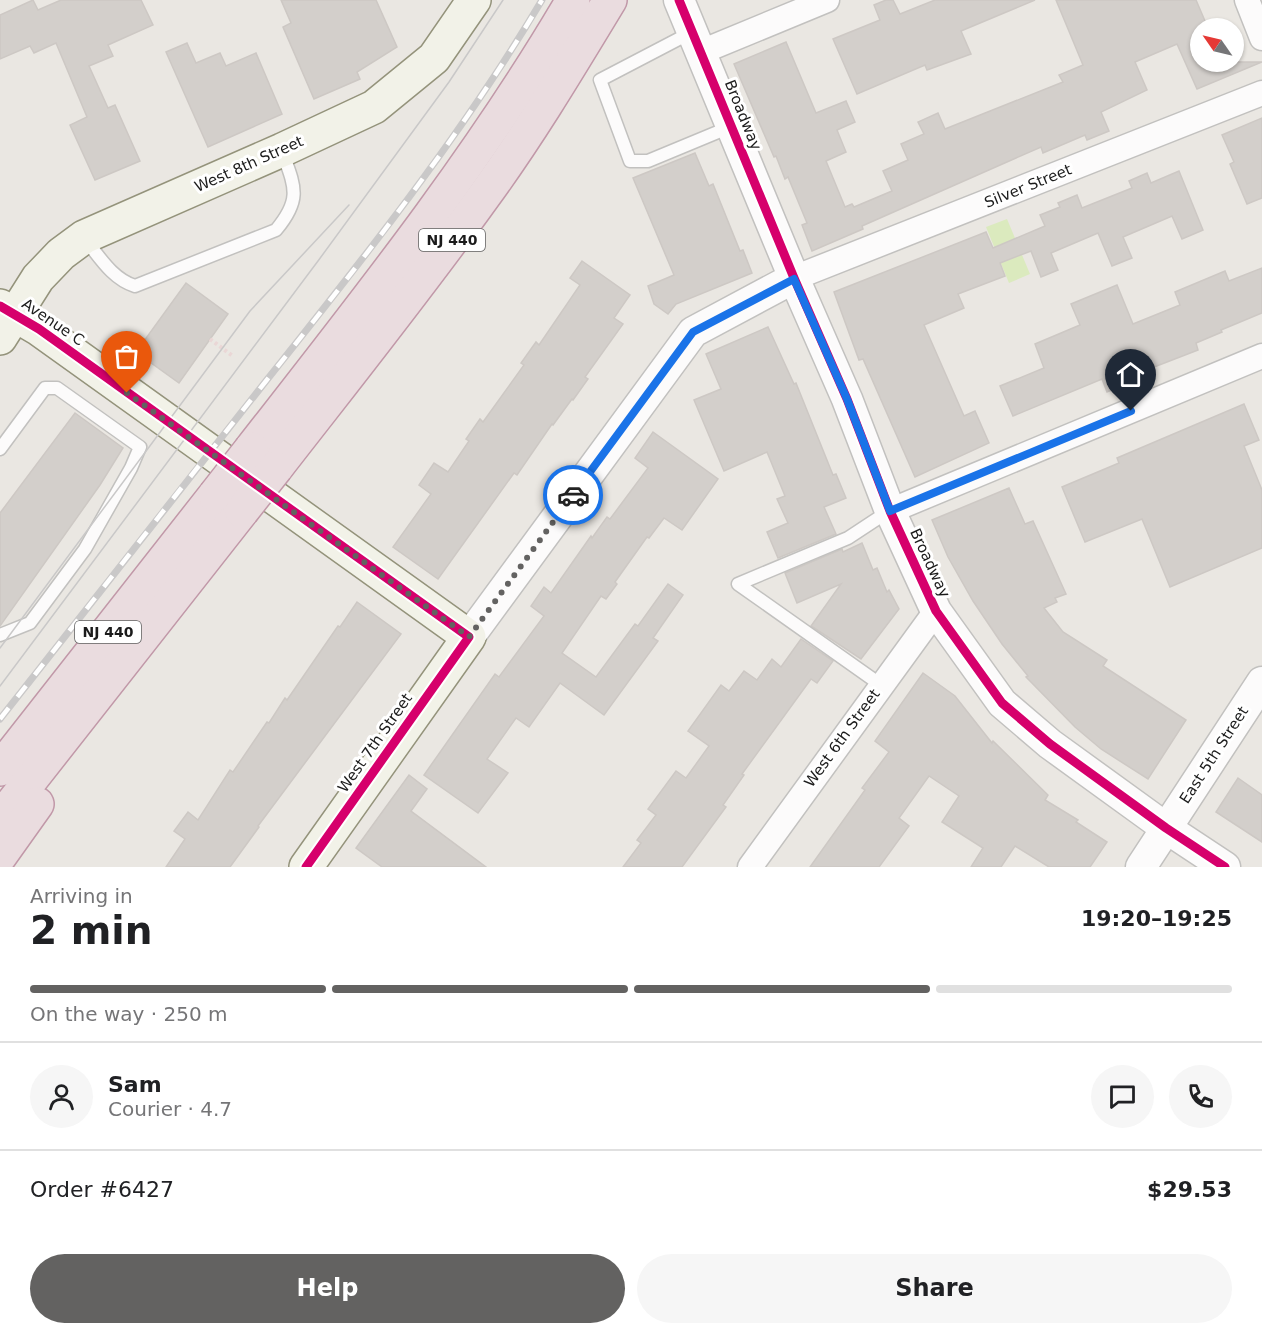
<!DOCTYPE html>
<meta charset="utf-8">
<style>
:root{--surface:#fff;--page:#f6f6f6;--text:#202124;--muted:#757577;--line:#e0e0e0;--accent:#636261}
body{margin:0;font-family:"DejaVu Sans",sans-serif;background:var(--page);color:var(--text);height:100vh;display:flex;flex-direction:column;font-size:22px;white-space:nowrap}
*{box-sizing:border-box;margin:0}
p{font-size:20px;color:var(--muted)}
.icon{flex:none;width:33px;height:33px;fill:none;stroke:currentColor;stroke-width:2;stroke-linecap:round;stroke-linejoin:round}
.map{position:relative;height:867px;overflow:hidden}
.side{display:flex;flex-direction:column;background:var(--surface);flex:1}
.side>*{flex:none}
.needle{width:39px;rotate:304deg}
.buttons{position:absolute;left:1190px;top:18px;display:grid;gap:12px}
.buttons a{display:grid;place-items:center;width:54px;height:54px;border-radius:50%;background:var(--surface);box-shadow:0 2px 4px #0004;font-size:30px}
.pin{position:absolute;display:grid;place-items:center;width:51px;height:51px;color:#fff;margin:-62px -26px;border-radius:50% 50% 50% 0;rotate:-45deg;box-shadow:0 0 6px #0007}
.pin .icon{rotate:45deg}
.courier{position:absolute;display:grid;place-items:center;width:60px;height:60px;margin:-30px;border:4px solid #1a73e8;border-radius:50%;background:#fff;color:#222;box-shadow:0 2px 8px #0007}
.overview em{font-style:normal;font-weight:700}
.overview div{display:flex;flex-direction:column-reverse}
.overview{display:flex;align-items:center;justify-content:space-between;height:102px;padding:0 30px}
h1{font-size:39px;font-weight:700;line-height:45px}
.bar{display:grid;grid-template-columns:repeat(4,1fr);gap:9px 6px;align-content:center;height:72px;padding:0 30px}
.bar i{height:8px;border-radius:4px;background:var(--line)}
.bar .selected{background:var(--accent)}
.bar p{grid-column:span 4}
.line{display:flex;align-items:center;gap:15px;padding:0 30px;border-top:2px solid var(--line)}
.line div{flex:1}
.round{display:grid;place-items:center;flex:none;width:63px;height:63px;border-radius:32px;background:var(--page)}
.button{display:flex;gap:12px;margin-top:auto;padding:12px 30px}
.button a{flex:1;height:69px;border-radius:36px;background:var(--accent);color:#fff;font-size:24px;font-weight:700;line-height:69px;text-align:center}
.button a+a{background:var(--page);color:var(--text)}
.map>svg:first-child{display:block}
.grass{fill:#dbeabe}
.building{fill:#d3cfcb;stroke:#cdc8c4;stroke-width:1.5}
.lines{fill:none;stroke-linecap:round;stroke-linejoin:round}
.service-casing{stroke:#c2c1bf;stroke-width:15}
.minor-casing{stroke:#c2c1bf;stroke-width:27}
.tertiary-casing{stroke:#c2c1bf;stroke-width:33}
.secondary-casing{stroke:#94937b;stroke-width:36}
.motorway-casing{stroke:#c198a8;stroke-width:36}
.path{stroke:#ead7d6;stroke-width:4;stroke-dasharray:3 3;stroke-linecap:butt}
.service{stroke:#fcfbfb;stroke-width:12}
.minor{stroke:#fcfbfb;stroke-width:24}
.tertiary{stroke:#fcfbfb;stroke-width:30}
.secondary{stroke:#f2f2e8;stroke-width:33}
.motorway{stroke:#eadcdf;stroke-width:33}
.tram{stroke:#c9c8c8;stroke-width:1.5}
.rail-casing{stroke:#c9c8c8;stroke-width:7}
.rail{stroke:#fff;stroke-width:4.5;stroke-dasharray:14;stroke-linecap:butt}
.motorway-bridge-casing{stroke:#c198a8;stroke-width:36;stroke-linecap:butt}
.motorway-bridge{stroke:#eadcdf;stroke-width:33}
.cycleway-casing{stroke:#fff;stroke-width:13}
.cycleway{stroke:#d6006c;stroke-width:9}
.done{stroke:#636261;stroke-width:6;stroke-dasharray:0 10.8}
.route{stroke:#1a73e8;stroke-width:8}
.labels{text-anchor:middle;stroke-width:6;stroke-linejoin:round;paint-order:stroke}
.shield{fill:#fff;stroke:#5f5f5f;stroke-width:1.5}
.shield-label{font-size:14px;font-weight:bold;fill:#1b1b1b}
.street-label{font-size:15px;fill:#1b1b1b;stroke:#fff}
</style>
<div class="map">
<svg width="1262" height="867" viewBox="0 0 1262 867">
<rect width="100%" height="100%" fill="#eae7e2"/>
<path class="grass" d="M1007 219 1030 274 1009 283 986 227Z"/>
<g class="building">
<path d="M33 0 38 10 61 0H141L153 25 108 45 113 56 89 66 108 108 115 105 140 161 95 180 70 125 87 117 56 43 34 53 30 46 0 59V15Z"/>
<path d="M281 0H376L397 47 357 72 360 79 314 99 283 27 291 23Z"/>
<path d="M886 0H893L900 14 935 0H1035L961 31 971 54 927 70 925 65 857 94 833 39 880 20 874 5Z"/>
<path d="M1056 0H1196L1208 28H1200V62H1262L1197 89 1177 44 1135 62 1147 90 1101 112 1109 131 1087 140 1085 135 1043 153 1041 147 862 226 863 229 812 251 802 225 807 223 788 177 785 179 776 156 774 157 734 64 786 42 816 113 846 101 855 122 837 130 846 152 826 161 845 207 852 204 854 207 892 191 883 171 908 160 901 144 924 134 918 122 938 113 945 129 1063 82 1059 75 1083 65Z"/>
<path d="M187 43 196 63 220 53 226 66 256 53 282 114 208 147 166 52Z"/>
<path d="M1262 118V198L1247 204 1230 164 1234 162 1222 135Z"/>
<path d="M695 153 709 186 713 184 740 251 743 250 752 273 676 304 668 314 654 304 648 286 674 275 633 178Z"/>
<path d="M1179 171 1203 230 1182 239 1172 216 1123 237 1132 258 1112 266 1098 233 1051 253 1058 270 1041 277 1031 251 1000 263 1005 276 958 294 964 308 924 325 964 416 975 411 989 443 915 477 863 359 859 360 834 292 986 232 993 248 1045 226 1040 215 1060 207 1058 203 1077 195 1082 208 1132 188 1129 181 1147 173 1151 183Z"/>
<path d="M582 261 630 295 614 318 623 324 585 377 588 379 573 400 572 399 553 425 552 424 517 475 514 473 438 579 393 547 431 494 419 485 434 463 448 472 469 441 466 439 480 419 483 422 524 365 521 363 536 342 539 345 580 285 570 278Z"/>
<path d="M1262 268V313L1221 330 1222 332 1196 343 1198 350 1136 374 1138 379 1107 392 1102 379 1013 416 1000 386 1044 368 1035 344 1080 325 1071 304 1117 285 1133 324 1180 305 1175 292 1225 271 1229 281Z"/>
<path d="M186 283 228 314 179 383 136 352Z"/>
<path d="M768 327 794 384 796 383 833 475 836 474 846 498 824 507 836 534 778 558 767 532 788 523 777 499 785 496 767 452 724 471 694 400 721 389 706 354Z"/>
<path d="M1244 404 1259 440 1244 446 1262 490V548L1170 587 1142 519 1085 542 1062 487 1119 463 1117 458Z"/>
<path d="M75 413 123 448 100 485 0 626V513Z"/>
<path d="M653 432 718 479 682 530 664 518 649 538 647 537 615 582 617 584 606 599 601 596 562 653 596 677 635 624 638 626 668 584 683 595 653 638 658 641 604 715 560 683 529 727 516 718 487 759 508 773 478 813 424 775 495 674 499 677 544 616 531 606 544 587 551 593 591 536 592 538 607 517 610 519 648 468 635 458Z"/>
<path d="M1009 488 1025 524 1033 521 1066 594 1055 598 1057 602 1044 608 1063 632 1107 660 1103 666 1186 720 1148 779 1101 749 1075 727 1026 677 1028 676 1002 644 973 601 948 557 932 520Z"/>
<path d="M862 543 873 570 877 568 887 592 889 590 899 609 861 659 811 626 841 584 797 603 785 573 842 549 843 552Z"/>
<path d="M357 602 401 634 258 826 259 827 230 867H166L185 839 174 831 188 812 198 820 230 770 233 772 267 722 269 723 285 698 287 700 338 626 340 627Z"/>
<path d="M801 639 833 661 817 683 811 679 742 774 744 775 723 805 726 807 682 867H623L641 843 637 840 656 815 648 809 676 771 686 778 709 746 688 731 721 685 729 691 744 671 757 680 772 659 781 667Z"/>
<path d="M923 673 955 696 992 743 993 741 1048 795 1045 800 1078 820 1076 822 1107 842 1090 867H1049L1015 846 1001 867H971L983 848 942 822 959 796 929 776 899 818 909 826 879 867H810L865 790 862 788 889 752 875 741Z"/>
<path d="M409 775 427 789 411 811 486 867H382L356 848Z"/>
<path d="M1238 778 1262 795V842L1216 812Z"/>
</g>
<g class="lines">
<g class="service-casing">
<g id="service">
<path d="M692 32 600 80 630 161H648L730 127"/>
<path d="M84 238C99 256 112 279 135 286L276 230C302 199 295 187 282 151"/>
<path d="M0 449 45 388H57L140 447 131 468 85 549 30 623 0 635"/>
<path d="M881 685 738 584 848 538 889 511"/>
</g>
</g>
<g class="minor-casing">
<g id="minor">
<path d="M1247 0 1262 38"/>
<path d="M701 52 827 0"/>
<path d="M794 278 1262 93"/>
<path d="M890 511 1262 356"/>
<path d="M750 867 936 611"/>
</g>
</g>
<g class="tertiary-casing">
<g id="tertiary">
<path d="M679 0 794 278 847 399 890 511 936 611 1002 703 1050 744 1166 828 1225 867"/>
<path d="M469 637 693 332 794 278"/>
<path d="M1141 867 1262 682"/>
</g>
</g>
<g class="secondary-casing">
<g id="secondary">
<path d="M0 306 39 329 469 637 306 867"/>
<path d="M0 338 38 278 61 254 84 237 282 150 374 107 434 58 474 0"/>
</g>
</g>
<g class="motorway-casing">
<g id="motorway">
<path d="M251 449C365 303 480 159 573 0"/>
<path d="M276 468C346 378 418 288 484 196 530 133 570 66 610 0"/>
<path d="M0 769 215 495"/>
<path d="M0 819 242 511"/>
<path d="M0 856 37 804"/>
</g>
</g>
<path class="path" d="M210 339 234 357"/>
<use href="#service" class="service"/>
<use href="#minor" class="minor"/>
<use href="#tertiary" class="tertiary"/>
<use href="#secondary" class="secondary"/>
<use href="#motorway" class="motorway"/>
<g class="tram">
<path d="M0 648 250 311 349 205"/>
<path d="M0 686 318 261 449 82 503 0"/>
</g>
<g class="rail-casing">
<path id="rail" d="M0 719C89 606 177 493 266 381 364 258 462 135 542 0"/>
</g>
<use href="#rail" class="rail"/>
<g class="motorway-bridge-casing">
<g id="motorway-bridge">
<path d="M215 495 251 449"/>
<path d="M242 511 276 468"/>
</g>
</g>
<use href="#motorway-bridge" class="motorway-bridge"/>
<g class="cycleway-casing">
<g id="cycleway">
<path d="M679 0 794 278 847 399 890 511 936 611 1002 703 1050 744 1166 828 1225 867"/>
<path d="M0 306 39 329 469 637 306 867"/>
</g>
</g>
<use href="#cycleway" class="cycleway"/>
</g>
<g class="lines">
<path class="done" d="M127 393 469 637 573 495"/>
<path class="route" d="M573 495 693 332 794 279 847 399 890 511 1131 411"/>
</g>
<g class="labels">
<g class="shield">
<rect x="419" y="229" width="66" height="22" rx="4.5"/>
<rect x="75" y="621" width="66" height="22" rx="4.5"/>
</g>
<g class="shield-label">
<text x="452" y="245">NJ 440</text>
<text x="108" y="637">NJ 440</text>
</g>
<g class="street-label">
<text transform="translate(743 115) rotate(68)" y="5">Broadway</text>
<text transform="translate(249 164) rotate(-24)" y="5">West 8th Street</text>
<text transform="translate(1028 186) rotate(-22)" y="5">Silver Street</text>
<text transform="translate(53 322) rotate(34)" y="5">Avenue C</text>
<text transform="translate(930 563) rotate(65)" y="5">Broadway</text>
<text transform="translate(842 738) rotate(-54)" y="5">West 6th Street</text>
<text transform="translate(375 743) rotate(-55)" y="5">West 7th Street</text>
<text transform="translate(1214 755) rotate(-57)" y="5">East 5th Street</text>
</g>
</g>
</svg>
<div class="buttons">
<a><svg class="needle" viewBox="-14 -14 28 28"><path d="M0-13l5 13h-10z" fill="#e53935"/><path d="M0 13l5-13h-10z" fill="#757577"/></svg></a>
</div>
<div class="pin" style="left:127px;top:393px;background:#ea580c"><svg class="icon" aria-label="bag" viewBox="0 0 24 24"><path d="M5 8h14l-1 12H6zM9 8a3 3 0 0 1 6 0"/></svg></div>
<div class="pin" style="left:1131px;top:411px;background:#1f2937"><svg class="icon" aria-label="home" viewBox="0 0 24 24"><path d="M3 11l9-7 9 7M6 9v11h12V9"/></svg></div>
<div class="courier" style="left:573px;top:495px"><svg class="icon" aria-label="car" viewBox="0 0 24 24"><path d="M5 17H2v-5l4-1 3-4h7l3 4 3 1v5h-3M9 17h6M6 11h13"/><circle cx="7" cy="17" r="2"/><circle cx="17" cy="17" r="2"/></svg></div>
</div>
<section class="side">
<div class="overview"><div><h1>2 min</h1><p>Arriving in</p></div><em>19:20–19:25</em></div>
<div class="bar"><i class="selected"></i><i class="selected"></i><i class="selected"></i><i></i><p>On the way · 250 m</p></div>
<div class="line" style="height:108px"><a class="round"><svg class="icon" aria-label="person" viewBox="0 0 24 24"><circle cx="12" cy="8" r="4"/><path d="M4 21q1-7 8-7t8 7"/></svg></a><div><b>Sam</b><p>Courier · 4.7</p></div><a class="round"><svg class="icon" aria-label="chat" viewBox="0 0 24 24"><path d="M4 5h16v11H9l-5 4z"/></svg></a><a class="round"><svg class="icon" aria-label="phone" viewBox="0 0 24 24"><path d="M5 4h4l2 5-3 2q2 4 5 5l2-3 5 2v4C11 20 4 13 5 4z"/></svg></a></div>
<div class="line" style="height:78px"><div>Order #6427</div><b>$29.53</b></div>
<div class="button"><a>Help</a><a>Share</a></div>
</section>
